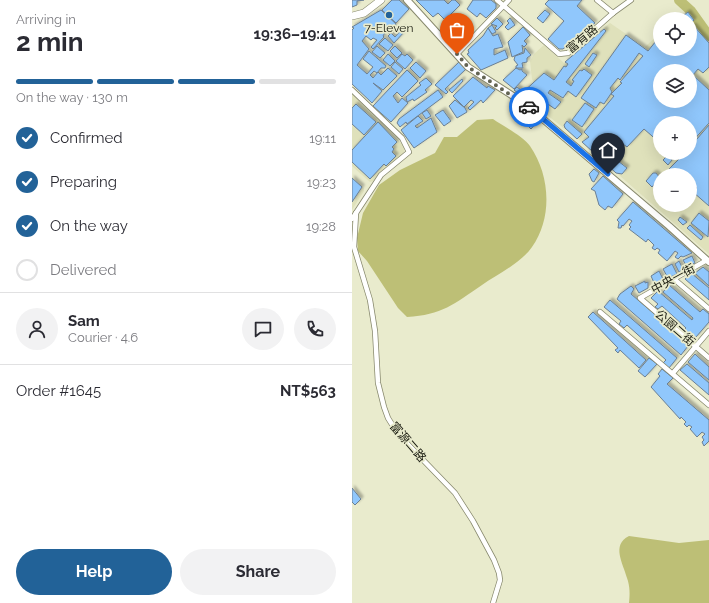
<!DOCTYPE html>
<meta charset="utf-8">
<style>
:root{--surface:#fff;--page:#f2f2f3;--text:#2b2b33;--muted:#7c7c81;--line:#e1e1e2;--accent:#226298}
body{margin:0;font-family:Raleway,"Noto Sans TC",sans-serif;background:var(--page);color:var(--text);height:100vh;display:flex;flex-direction:column;font-size:15px;white-space:nowrap}
*{box-sizing:border-box;margin:0}
p{font-size:13px;color:var(--muted)}
.icon{flex:none;width:22px;height:22px;fill:none;stroke:currentColor;stroke-width:2;stroke-linecap:round;stroke-linejoin:round}
.map{position:relative;flex:1;overflow:hidden}
.side{display:flex;flex-direction:column;background:var(--surface);width:352px}
.side>*{flex:none}
.tools{position:absolute;left:301px;top:12px;display:grid;gap:8px}
.tools a{display:grid;place-items:center;width:44px;height:44px;border-radius:50%;background:var(--surface);box-shadow:0 4px 16px #0002;font-size:20px}
.pin{position:absolute;display:grid;place-items:center;width:34px;height:34px;color:#fff;margin:-41px -17px;border-radius:50% 50% 50% 0;rotate:-45deg;box-shadow:0 0 4px #0007}
.pin .icon{rotate:45deg}
.courier{position:absolute;display:grid;place-items:center;width:40px;height:40px;margin:-20px;border:3px solid #1a73e8;border-radius:50%;background:#fff;color:#222;box-shadow:0 1px 5px #0007}
.head em{font-style:normal;font-weight:700}
.head div{display:flex;flex-direction:column-reverse}
.head{display:flex;align-items:center;justify-content:space-between;height:68px;padding:0 16px}
h1{font-size:26px;font-weight:700;line-height:30px}
.bar{display:grid;grid-template-columns:repeat(4,1fr);gap:6px 4px;align-content:center;height:48px;padding:0 16px}
.bar i{height:5px;border-radius:3px;background:var(--line)}
.bar .selected{background:var(--accent)}
.bar p{grid-column:span 4}
.line{display:flex;align-items:center;gap:10px;padding:0 16px;border-top:1px solid var(--line)}
.line div{flex:1}
.round{display:grid;place-items:center;flex:none;width:42px;height:42px;border-radius:21px;background:var(--page)}
ol{padding:0 16px;list-style:none}
li{display:flex;align-items:center;gap:12px;height:44px}
li p{margin-inline-start:auto}
li .icon{padding:4px;border-radius:50%;background:var(--accent);color:#fff;stroke-width:4}
li:last-child{color:var(--muted)}
li i{width:22px;height:22px;border:2px solid var(--line);border-radius:50%}
.cta{display:flex;gap:8px;margin-top:auto;padding:8px 16px}
.cta a{flex:1;height:46px;border-radius:24px;background:var(--accent);color:#fff;font-size:16px;font-weight:700;line-height:46px;text-align:center}
.cta a+a{background:var(--page);color:var(--text)}
main{display:flex;flex:1;min-height:0}
.map>svg:first-child{display:block}
.built{fill:#dfe1bb;fill-rule:evenodd}
.water{fill:#bdbf76}
.lines{fill:none;stroke-linecap:round;stroke-linejoin:round}
.river{stroke:#bdbf76;stroke-width:10}
.building{fill:#90c7fc;stroke:#6a7f94;fill-rule:evenodd;filter:url(#shadow)}
.minor-casing{stroke:#87886d;stroke-width:6}
.tertiary-casing{stroke:#87886d;stroke-width:8}
.secondary-casing{stroke:#87886d;stroke-width:8}
.minor{stroke:#fff;stroke-width:4.5}
.tertiary{stroke:#fff;stroke-width:6}
.secondary{stroke:#fff;stroke-width:7}
.done{stroke:#636453;stroke-width:4;stroke-dasharray:0 7.2}
.route{stroke:#1a73e8;stroke-width:5}
.poi-dot{fill:#226298;stroke:#e9ebcd;stroke-width:1.5}
.labels{text-anchor:middle;stroke-width:3.5;stroke-linejoin:round;paint-order:stroke}
.poi-label{font-size:12px;fill:#1b1c11;stroke:#e9ebcd}
.street-label{font-size:12px;fill:#1b1c11;stroke:#e9ebcd}
</style>
<main>
<section class="side">
<div class="head"><div><h1>2 min</h1><p>Arriving in</p></div><em>19:36–19:41</em></div>
<div class="bar"><i class="selected"></i><i class="selected"></i><i class="selected"></i><i></i><p>On the way · 130 m</p></div>
<ol>
<li><svg class="icon" aria-label="check" viewBox="0 0 24 24"><path d="M5 12l5 5 9-10"/></svg>Confirmed<p>19:11</p></li>
<li><svg class="icon" aria-label="check" viewBox="0 0 24 24"><path d="M5 12l5 5 9-10"/></svg>Preparing<p>19:23</p></li>
<li><svg class="icon" aria-label="check" viewBox="0 0 24 24"><path d="M5 12l5 5 9-10"/></svg>On the way<p>19:28</p></li>
<li><i></i>Delivered</li>
</ol>
<div class="line" style="height:72px"><a class="round"><svg class="icon" aria-label="person" viewBox="0 0 24 24"><circle cx="12" cy="8" r="4"/><path d="M4 21q1-7 8-7t8 7"/></svg></a><div><b>Sam</b><p>Courier · 4.6</p></div><a class="round"><svg class="icon" aria-label="chat" viewBox="0 0 24 24"><path d="M4 5h16v11H9l-5 4z"/></svg></a><a class="round"><svg class="icon" aria-label="phone" viewBox="0 0 24 24"><path d="M5 4h4l2 5-3 2q2 4 5 5l2-3 5 2v4C11 20 4 13 5 4z"/></svg></a></div>
<div class="line" style="height:52px"><div>Order #1645</div><b>NT$563</b></div>
<div class="cta"><a>Help</a><a>Share</a></div>
</section>
<div class="map">
<svg width="357" height="603" viewBox="0 0 357 603">
<defs>
<filter id="shadow"><feDropShadow dx="2.5" dy="-2.5" stdDeviation="1" flood-color="#0004"/></filter>
</defs>
<rect width="100%" height="100%" fill="#e9ebcd"/>
<g class="built">
<path d="M336 12 357 40V254L226 139 169 95 182 82 180 79 178 61 182 54 192 45 212 63 258 23 293 47 308 33V49H338V19H326ZM308 71H338V101H308ZM308 123H338V153H308ZM308 175H338V205H308Z"/>
<path d="M0 94 52 146V152L22 181 18 182 0 166Z"/>
<path d="M0 177 12 188V191L0 210Z"/>
</g>
<g class="water">
<path d="M141 119C151 126 171 136 178 146 198 175 201 217 180 247 169 263 146 274 130 285 102 304 90 315 55 317L46 308 15 261 6 251 5 238 11 213 27 185 48 170 83 153 92 137H105L125 120Z"/>
<path d="M277 536 327 543 357 540V603H277C278 595 278 586 275 578 271 563 259 545 277 536Z"/>
</g>
<g class="lines">
<path class="river" d="M327 0 339 11 357 36"/>
</g>
<g class="building">
<path d="M0 0H12L5 1V5L0 7Z"/>
<path d="M40 0H47L57 9 44 23 30 10Z"/>
<path d="M64 0H92L96 4 100 0H103L108 5 93 20 86 13 81 17Z"/>
<path d="M121 0H139L144 4V8L134 18 128 13 125 17 115 9Z"/>
<path d="M197 0H230L225 6 243 23 211 49H207L196 39 212 21 193 4Z"/>
<path d="M29 10 44 24 37 34 34 31 31 36 32 37 21 49 19 47 25 40 21 38 19 40 14 36 10 41 17 49 5 65 15 74 21 67 11 59 17 51 34 66 33 68H29L25 73 22 71 18 75 21 78 26 72 29 75 36 68 45 76 31 90 21 83 30 91 20 103 0 84V30L2 28 0 27Z"/>
<path d="M193 10 198 14 191 23 185 18Z"/>
<path d="M336 12 342 20 338 24V19H327Z"/>
<path d="M145 18 151 24 145 30 143 28 145 26 139 24Z"/>
<path d="M158 18 163 25 156 30 153 27 157 23 155 21Z"/>
<path d="M140 25 144 32 140 34 136 28Z"/>
<path d="M341 25 357 43V67L351 73 346 69 341 75 357 90V123L338 144V123H308V143L292 129 275 147 271 144 263 152 248 137 241 144 249 151 251 150 257 154 254 156 261 162 264 163 266 161 275 168 270 174 264 173 230 142 237 137 232 132 262 96 259 94 270 83 268 82 291 56 287 53 268 80 266 78 258 88 260 92 252 104 248 102 244 108 229 98 274 35 296 51 304 41 303 40 308 34V49H338V27ZM308 71H338V101H308Z"/>
<path d="M171 27 178 35 172 41 175 44 172 47 170 45 171 52 160 57 156 42Z"/>
<path d="M51 28 54 30 42 43 36 36 39 33 43 37Z"/>
<path d="M136 28 141 36 146 34 151 47 142 49V55L153 50 156 58 129 70 115 54 117 53 116 50 131 36Z"/>
<path d="M252 29 254 31 214 82 219 86 222 81 220 80 228 70 230 71 232 69 240 75 224 97 216 91 211 98 198 90 196 93 209 102 203 109 190 100 186 105 170 93 192 73 202 80 212 66 214 67 216 64 213 62Z"/>
<path d="M33 38 41 45 36 51 27 44Z"/>
<path d="M25 46 33 53 28 58 20 52Z"/>
<path d="M43 46 50 53 45 58 38 51Z"/>
<path d="M173 48 179 55 175 58V62L170 63 171 68H164V66L166 65 162 60 163 56 172 53Z"/>
<path d="M241 53 245 55 237 67 233 64Z"/>
<path d="M36 54 43 61 38 66 31 60Z"/>
<path d="M50 54 53 56 55 54 61 60 53 69 44 61Z"/>
<path d="M43 62 51 69 47 74 39 67Z"/>
<path d="M64 62 74 71 68 78 58 68Z"/>
<path d="M107 62 114 69 93 89 96 92 94 94 83 85Z"/>
<path d="M164 68 168 70 170 69V71L175 75 162 89 151 80Z"/>
<path d="M55 70 66 81 50 97 45 92 41 96 46 103 50 98 56 103 39 122 21 106Z"/>
<path d="M121 77 135 88 136 86 143 90 131 103 129 100 118 110 116 108 122 102 119 100 112 107 101 96Z"/>
<path d="M74 78 80 84 73 90 75 92 62 101 61 99 55 102 54 97 69 85 67 83Z"/>
<path d="M110 79 111 81 100 93 97 90Z"/>
<path d="M165 87 169 90 166 93 162 90Z"/>
<path d="M86 90 91 97 55 124 54 122 48 127 45 123 47 119Z"/>
<path d="M103 100 113 108 115 112 105 118 97 106Z"/>
<path d="M233 103 242 109 230 127 220 120Z"/>
<path d="M4 104 24 122 12 135 0 124V108Z"/>
<path d="M75 110 79 116 74 119 70 113Z"/>
<path d="M91 110 99 121 92 126 83 115Z"/>
<path d="M66 116 71 121 63 126 65 128 79 118 85 132 62 148 49 130Z"/>
<path d="M181 117 186 121 179 129 175 125Z"/>
<path d="M215 121 230 134 225 139 213 128 212 125Z"/>
<path d="M26 122 45 142 40 147 42 149 40 152 44 156 34 166 32 164 18 179 0 162V150Z"/>
<path d="M357 125V206L341 192 345 188 338 183V175H329L324 171 321 174 317 169 333 153H338V147Z"/>
<path d="M318 153H330L325 159Z"/>
<path d="M315 156 320 160 316 165 311 160Z"/>
<path d="M242 169 247 173 242 182 240 181 237 174Z"/>
<path d="M301 173H304L308 178 300 187 294 181Z"/>
<path d="M251 176 271 194 260 208 256 206 253 210 247 205 243 191 239 189Z"/>
<path d="M0 178 10 187 0 202Z"/>
<path d="M308 181V194L302 188Z"/>
<path d="M281 202 340 253 331 257 329 256 326 259 323 257 326 253 323 251 315 261 306 253 308 250 305 248 303 250 300 248 302 245 296 239 294 242 277 229 279 227 277 225 280 221 277 219 271 226 270 225 269 228H266L267 222 265 220Z"/>
<path d="M347 213 357 221 356 237 339 223Z"/>
<path d="M328 217 335 222 331 225 326 220Z"/>
<path d="M338 225 351 237 349 240 335 228Z"/>
<path d="M340 256 343 263 335 267 331 260Z"/>
<path d="M327 261 331 269 327 272 323 264Z"/>
<path d="M320 264 325 274 316 278 311 269Z"/>
<path d="M351 267 357 272V286L343 273Z"/>
<path d="M307 271 312 281 303 285 299 276Z"/>
<path d="M339 273 357 288V300L333 279Z"/>
<path d="M293 281V283L296 282V288L287 293 283 286Z"/>
<path d="M317 285 348 312 351 309 357 314V322L344 337 339 338 331 331 334 328 310 306 306 309 303 307 306 304 299 298 306 291 340 320 341 318 311 292Z"/>
<path d="M279 286 282 289 279 294 336 343V346L329 355 265 299 268 294Z"/>
<path d="M258 300 325 358 317 368 311 363 314 360 275 325 272 328 267 324 269 321 252 307Z"/>
<path d="M241 312 294 360 287 368 268 350 266 353 263 350 266 348 236 317Z"/>
<path d="M343 354 357 367V380L336 362Z"/>
<path d="M297 358 305 364 293 377 286 371Z"/>
<path d="M335 364 357 383V395L328 370Z"/>
<path d="M310 369 321 378 315 384 357 420V441L352 446 350 442 352 440 350 437 353 434 350 432 345 437 338 429 340 427 337 425 335 427 332 424 334 422 329 417 328 419 299 387 308 376 306 374Z"/>
<path d="M0 488 9 499 3 505 0 502Z"/>
</g>
<g class="lines">
<g class="minor-casing">
<g id="minor">
<path d="M145 0 207 54 216 53 261 13 279 0"/>
<path d="M245 0 261 13"/>
<path d="M105 54 157 0"/>
<path d="M0 90 50 138 57 152 29 175 0 219"/>
<path d="M4 213 2 247 18 300 23 331 26 383 32 407 36 418 46 434 103 493 121 521 142 560 147 573 148 580 141 603"/>
<path d="M355 260 288 298 357 358"/>
<path d="M322 279 357 309"/>
<path d="M248 312 357 405"/>
<path d="M321 373 357 331"/>
</g>
</g>
<g class="tertiary-casing">
<path id="tertiary" d="M55 0 116 67 172 103 317 226 357 262"/>
</g>
<g class="secondary-casing">
<path id="secondary" d="M0 16 12 13 29 0"/>
</g>
<use href="#minor" class="minor"/>
<use href="#tertiary" class="tertiary"/>
<use href="#secondary" class="secondary"/>
</g>
<g class="lines">
<path class="done" d="M105 54 116 67 177 107"/>
<path class="route" d="M177 107 256 174"/>
</g>
<circle class="poi-dot" cx="37" cy="15" r="4"/>
<g class="labels">
<g class="poi-label">
<text x="37" y="32">7-Eleven</text>
</g>
<g class="street-label">
<text transform="translate(230 39) rotate(-40)" y="4">富有路</text>
<text transform="translate(321 279) rotate(-29)" y="4">中央一街</text>
<text transform="translate(323 328) rotate(41)" y="4">公園二街</text>
<text transform="translate(56 442) rotate(49)" y="4">富源二路</text>
</g>
</g>
</svg>
<div class="tools">
<a><svg class="icon" aria-label="locate" viewBox="0 0 24 24"><circle cx="12" cy="12" r="6"/><path d="M12 2v4M12 18v4M2 12h4M18 12h4"/></svg></a>
<a><svg class="icon" aria-label="layers" viewBox="0 0 24 24"><path d="M12 4l9 5-9 5-9-5zM3 14l9 5 9-5"/></svg></a>
<a>+</a>
<a>−</a>
</div>
<div class="pin" style="left:105px;top:54px;background:#ea580c"><svg class="icon" aria-label="bag" viewBox="0 0 24 24"><path d="M5 8h14l-1 12H6zM9 8a3 3 0 0 1 6 0"/></svg></div>
<div class="pin" style="left:256px;top:174px;background:#1f2937"><svg class="icon" aria-label="home" viewBox="0 0 24 24"><path d="M3 11l9-7 9 7M6 9v11h12V9"/></svg></div>
<div class="courier" style="left:177px;top:107px"><svg class="icon" aria-label="car" viewBox="0 0 24 24"><path d="M5 17H2v-5l4-1 3-4h7l3 4 3 1v5h-3M9 17h6M6 11h13"/><circle cx="7" cy="17" r="2"/><circle cx="17" cy="17" r="2"/></svg></div>
</div>
</main>
